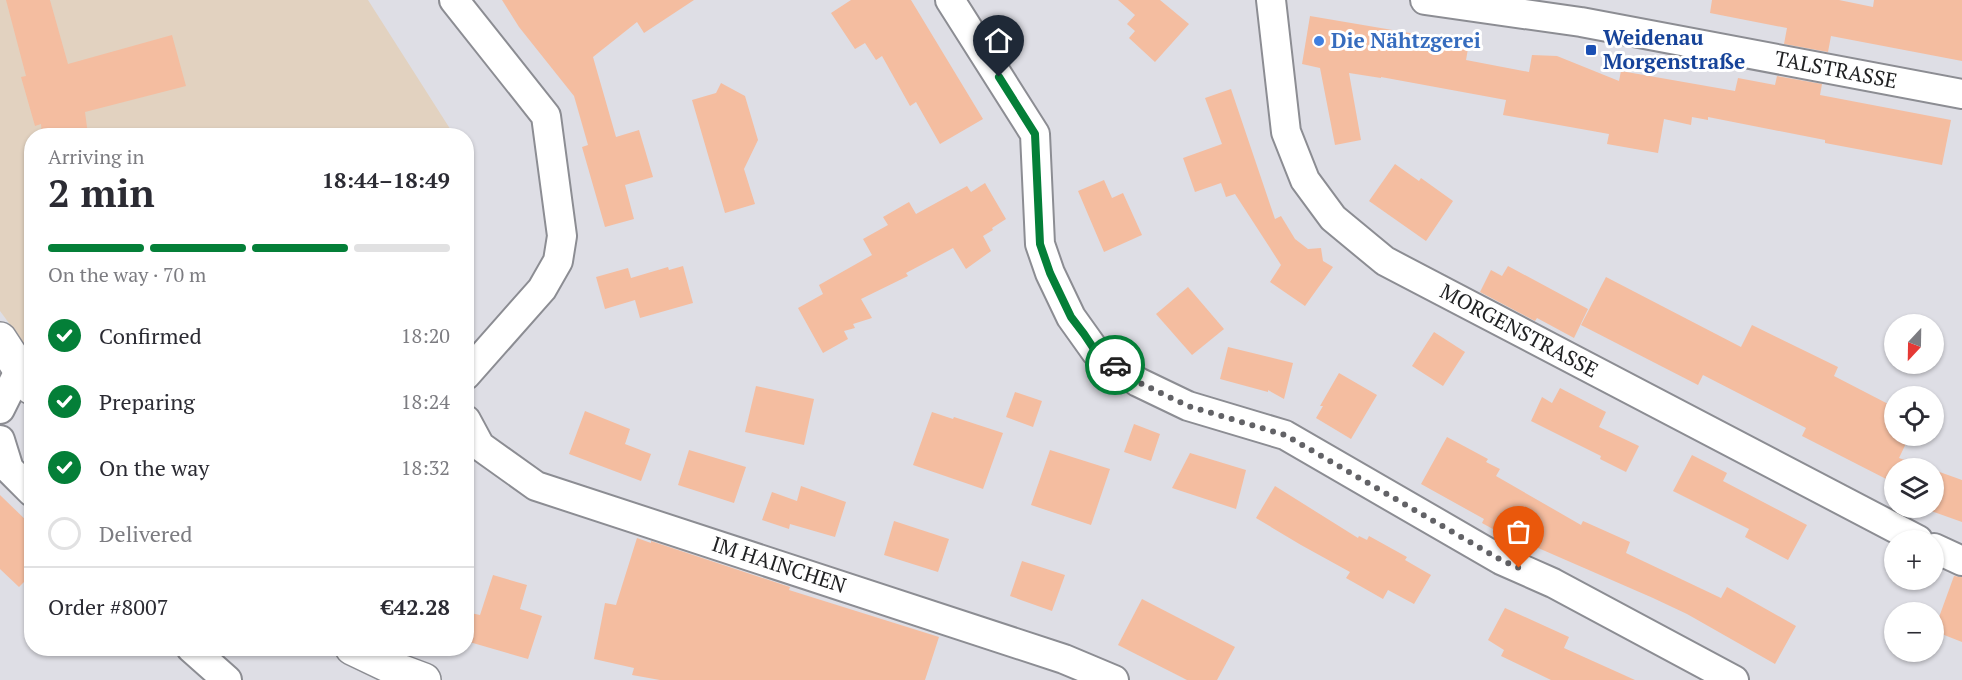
<!DOCTYPE html>
<meta charset="utf-8">
<style>
:root{--surface:#fff;--page:#f2f2f3;--text:#2b2b33;--muted:#7c7c81;--line:#e1e1e2;--accent:#047f38}
body{margin:0;font-family:"PT Serif",serif;background:var(--page);color:var(--text);height:100vh;display:flex;flex-direction:column;font-size:22px;white-space:nowrap}
*{box-sizing:border-box;margin:0}
p{font-size:20px;color:var(--muted)}
.icon{flex:none;width:33px;height:33px;fill:none;stroke:currentColor;stroke-width:2;stroke-linecap:round;stroke-linejoin:round}
.map{position:relative;flex:1;overflow:hidden}
.sheet{position:absolute;left:24px;top:128px;width:450px;height:528px;display:flex;flex-direction:column;background:var(--surface);border-radius:24px;box-shadow:0 2px 4px #0004}
.sheet>*{flex:none}
.needle{width:39px;rotate:202deg}
.tools{position:absolute;left:1884px;top:314px;display:grid;gap:12px}
.tools a{display:grid;place-items:center;width:60px;height:60px;border-radius:50%;background:var(--surface);box-shadow:0 2px 4px #0004;font-size:30px}
.pin{position:absolute;display:grid;place-items:center;width:51px;height:51px;color:#fff;margin:-62px -26px;border-radius:50% 50% 50% 0;rotate:-45deg;box-shadow:0 0 6px #0007}
.pin .icon{rotate:45deg}
.courier{position:absolute;display:grid;place-items:center;width:60px;height:60px;margin:-30px;border:4px solid #047f38;border-radius:50%;background:#fff;color:#222;box-shadow:0 2px 8px #0007}
.headline em{font-style:normal;font-weight:700}
.headline div{display:flex;flex-direction:column-reverse}
.headline{display:flex;align-items:center;justify-content:space-between;height:102px;padding:0 24px}
h1{font-size:39px;font-weight:700;line-height:45px}
.bar{display:grid;grid-template-columns:repeat(4,1fr);gap:9px 6px;align-content:center;height:72px;padding:0 24px}
.bar i{height:8px;border-radius:4px;background:var(--line)}
.bar .selected{background:var(--accent)}
.bar p{grid-column:span 4}
.line{display:flex;align-items:center;gap:15px;padding:0 24px;border-top:2px solid var(--line)}
.line div{flex:1}
ol{padding:0 24px;list-style:none}
li{display:flex;align-items:center;gap:18px;height:66px}
li p{margin-inline-start:auto}
li .icon{padding:6px;border-radius:50%;background:var(--accent);color:#fff;stroke-width:4}
li:last-child{color:var(--muted)}
li i{width:33px;height:33px;border:3px solid var(--line);border-radius:50%}
.map>svg:first-child{display:block}
.education{fill:#e2d2c0}
.building{fill:#f4bda0}
.lines{fill:none;stroke-linecap:round;stroke-linejoin:round}
.minor-casing{stroke:#8c8d93;stroke-width:32}
.tertiary-casing{stroke:#8c8d93;stroke-width:36}
.minor{stroke:#fff;stroke-width:28}
.tertiary{stroke:#fff;stroke-width:33}
.done{stroke:#626266;stroke-width:6;stroke-dasharray:0 10.8}
.route{stroke:#047f38;stroke-width:8}
.shop-dot{fill:#3f7fe0;stroke:#fff;stroke-width:2}
.transit-dot{fill:#1a4fb4;stroke:#fff;stroke-width:2}
.labels{text-anchor:middle;stroke-width:6;stroke-linejoin:round;paint-order:stroke}
.transit-label{font-size:21px;font-weight:bold;fill:#164399;stroke:#fff;text-anchor:start}
.shop-label{font-size:21px;font-weight:bold;fill:#366cbe;stroke:#fff;text-anchor:start}
.street-label{font-size:21px;fill:#1f2022;stroke:#fff}
</style>
<div class="map">
<svg width="1962" height="680" viewBox="0 0 1962 680">
<rect width="100%" height="100%" fill="#dedee5"/>
<path class="education" d="M0 0H368L454 135H32L31 353 0 311Z"/>
<g class="building">
<path d="M6 0H50L68 64 172 35 186 86 85 112 88 135H42L41 124 35 126 21 77 26 76Z"/>
<path d="M502 0H694L644 33 637 22 593 57 616 137 639 130 653 177 625 185 634 219 605 227 582 147 588 145 574 96 519 27Z"/>
<path d="M851 0H911L983 119 940 144 916 102 910 106 882 56 876 60 865 43 855 49 831 13Z"/>
<path d="M1118 0H1160L1189 24 1155 62 1129 38 1135 31 1127 24 1135 15Z"/>
<path d="M1712 0H1839L1873 7 1874 0H1962V61L1831 36 1828 52 1784 44 1787 28 1710 13Z"/>
<path d="M1310 16 1469 43 1466 60 1529 72 1532 55 1557 56 1619 81 1621 71 1735 91 1738 78 1775 85 1777 76 1822 84 1820 95 1951 120 1942 165 1825 143V140L1708 117V120L1692 117 1691 125 1664 119 1658 153 1607 144 1609 134 1503 115 1506 100 1381 77V78L1349 73 1361 140 1335 145 1320 68 1302 64Z"/>
<path d="M721 83 745 96 758 140 744 169 755 204 725 213 692 100 716 93Z"/>
<path d="M1231 89 1275 219 1281 216 1295 239 1308 249 1321 248 1323 261 1333 267 1305 306 1270 282 1281 265 1235 194 1226 197 1221 183 1195 192 1183 158 1222 144 1205 98Z"/>
<path d="M1395 164 1419 181 1421 178 1453 201 1426 241 1369 201Z"/>
<path d="M1104 180 1112 198 1123 193 1142 235 1104 252 1078 191Z"/>
<path d="M985 183 1006 219 992 228 993 230 983 236 991 251 966 269 953 248 906 273 908 276 861 299 872 318 853 324 855 328 844 331 848 339 823 353 798 308 823 294 819 285 872 255 863 239 888 225 883 217 909 202 916 214 967 186 971 192Z"/>
<path d="M683 266 693 303 640 318 635 300 605 309 596 277 628 268 631 278 668 267 669 270Z"/>
<path d="M1508 266 1588 309 1574 338 1537 318 1535 321 1480 292 1491 270 1502 276Z"/>
<path d="M1606 277 1741 347 1752 325 1838 367 1834 376 1894 407V435H1910L1899 458 1927 468H1894V483L1802 436 1806 428 1703 375 1698 385 1581 325Z"/>
<path d="M1188 287 1224 329 1192 355 1156 314Z"/>
<path d="M1434 332 1465 352 1443 386 1412 366Z"/>
<path d="M1228 347 1293 363 1284 399 1268 390V392L1220 379Z"/>
<path d="M1339 373 1377 395 1351 439 1316 418 1323 406H1320Z"/>
<path d="M756 386 814 399 804 445 745 432Z"/>
<path d="M1560 388 1606 412 1599 427 1639 446 1626 472 1600 459 1601 456 1531 421 1542 397 1552 403Z"/>
<path d="M1015 392 1042 401 1033 427 1006 417Z"/>
<path d="M585 411 630 429 625 444 651 454 641 481 569 454Z"/>
<path d="M932 412 953 419 954 417 1003 433 983 489 913 465Z"/>
<path d="M1134 424 1160 434 1151 461 1124 452Z"/>
<path d="M1447 437 1488 459 1486 462 1500 469 1496 476 1581 525 1583 521 1630 542 1626 553 1721 598 1727 587 1796 626 1775 664 1687 614 1653 598 1529 544 1527 548 1482 523 1484 519 1421 484Z"/>
<path d="M689 450 746 467 734 503 678 485Z"/>
<path d="M1050 450 1110 469 1091 525 1031 505Z"/>
<path d="M1190 453 1246 470 1236 509 1172 488Z"/>
<path d="M1692 455 1727 473 1723 481 1807 525 1788 560 1745 537 1749 529 1673 491Z"/>
<path d="M1934 470 1962 480V522L1920 507H1934Z"/>
<path d="M801 486 846 502 835 537 790 524 789 529 762 520 772 492 797 501Z"/>
<path d="M1275 486 1358 538 1359 536 1367 540 1369 536 1407 557 1405 560 1431 575 1414 604 1388 590 1383 599 1346 578 1350 572 1301 545 1256 518Z"/>
<path d="M0 495 32 526V574L19 587 0 569Z"/>
<path d="M894 521 949 539 938 572 884 555Z"/>
<path d="M637 538 651 543V541L790 587 789 590 939 637 925 680H660L632 675 634 668 594 659 605 603 616 605Z"/>
<path d="M1022 561 1065 575 1052 611 1010 596Z"/>
<path d="M493 575 527 585 520 609 542 616 528 659 466 641V612L480 615Z"/>
<path d="M1954 576 1962 577V642L1934 631Z"/>
<path d="M1142 599 1235 647 1217 680H1187L1118 645Z"/>
<path d="M1505 608 1569 637 1564 648 1635 680H1551L1501 656 1504 650 1488 640Z"/>
</g>
<g class="lines">
<g class="minor-casing">
<g id="minor">
<path d="M454 0 546 116 562 236 558 261 542 289 466 375"/>
<path d="M950 0 1035 134 1040 244 1050 273 1071 317 1096 352 1138 382 1188 406 1285 435 1501 560 1553 583 1734 680"/>
<path d="M1271 0 1286 132 1305 180 1333 218 1385 261 1918 540"/>
<path d="M1425 0 1581 22 1962 94"/>
<path d="M0 409 20 369"/>
<path d="M466 420 480 446 536 486 1064 659 1114 680"/>
<path d="M0 440 9 469 32 492"/>
<path d="M1934 548 1962 561"/>
<path d="M191 648 227 680"/>
</g>
</g>
<g class="tertiary-casing">
<g id="tertiary">
<path d="M0 339 32 388"/>
<path d="M352 648 400 671 424 680"/>
</g>
</g>
<use href="#minor" class="minor"/>
<use href="#tertiary" class="tertiary"/>
</g>
<g class="lines">
<path class="done" d="M1115 365 1138 382 1188 406 1285 435 1501 560 1519 568"/>
<path class="route" d="M999 77 1035 134 1040 244 1050 273 1071 317 1084 334 1096 352 1115 365"/>
</g>
<circle class="shop-dot" cx="1319" cy="41" r="6"/>
<rect class="transit-dot" x="1585" y="44" width="12" height="12" rx="3"/>
<g class="labels">
<g class="transit-label">
<text x="1603" y="45">Weidenau<tspan x="1603" dy="24">Morgenstraße</tspan></text>
</g>
<g class="shop-label">
<text x="1331" y="48">Die Nähtzgerei</text>
</g>
<g class="street-label">
<text transform="translate(1836 70) rotate(11)" y="7">TALSTRASSE</text>
<text transform="translate(1519 331) rotate(28)" y="7">MORGENSTRASSE</text>
<text transform="translate(779 565) rotate(18)" y="7">IM HAINCHEN</text>
</g>
</g>
</svg>
<div class="tools">
<a><svg class="needle" viewBox="-14 -14 28 28"><path d="M0-13l5 13h-10z" fill="#e53935"/><path d="M0 13l5-13h-10z" fill="#7c7c81"/></svg></a>
<a><svg class="icon" aria-label="locate" viewBox="0 0 24 24"><circle cx="12" cy="12" r="6"/><path d="M12 2v4M12 18v4M2 12h4M18 12h4"/></svg></a>
<a><svg class="icon" aria-label="layers" viewBox="0 0 24 24"><path d="M12 4l9 5-9 5-9-5zM3 14l9 5 9-5"/></svg></a>
<a>+</a>
<a>−</a>
</div>
<div class="pin" style="left:1519px;top:568px;background:#ea580c"><svg class="icon" aria-label="bag" viewBox="0 0 24 24"><path d="M5 8h14l-1 12H6zM9 8a3 3 0 0 1 6 0"/></svg></div>
<div class="pin" style="left:999px;top:77px;background:#1f2937"><svg class="icon" aria-label="home" viewBox="0 0 24 24"><path d="M3 11l9-7 9 7M6 9v11h12V9"/></svg></div>
<div class="courier" style="left:1115px;top:365px"><svg class="icon" aria-label="car" viewBox="0 0 24 24"><path d="M5 17H2v-5l4-1 3-4h7l3 4 3 1v5h-3M9 17h6M6 11h13"/><circle cx="7" cy="17" r="2"/><circle cx="17" cy="17" r="2"/></svg></div>
<section class="sheet">
<div class="headline"><div><h1>2 min</h1><p>Arriving in</p></div><em>18:44–18:49</em></div>
<div class="bar"><i class="selected"></i><i class="selected"></i><i class="selected"></i><i></i><p>On the way · 70 m</p></div>
<ol>
<li><svg class="icon" aria-label="check" viewBox="0 0 24 24"><path d="M5 12l5 5 9-10"/></svg>Confirmed<p>18:20</p></li>
<li><svg class="icon" aria-label="check" viewBox="0 0 24 24"><path d="M5 12l5 5 9-10"/></svg>Preparing<p>18:24</p></li>
<li><svg class="icon" aria-label="check" viewBox="0 0 24 24"><path d="M5 12l5 5 9-10"/></svg>On the way<p>18:32</p></li>
<li><i></i>Delivered</li>
</ol>
<div class="line" style="height:78px"><div>Order #8007</div><b>€42.28</b></div>
</section>
</div>
